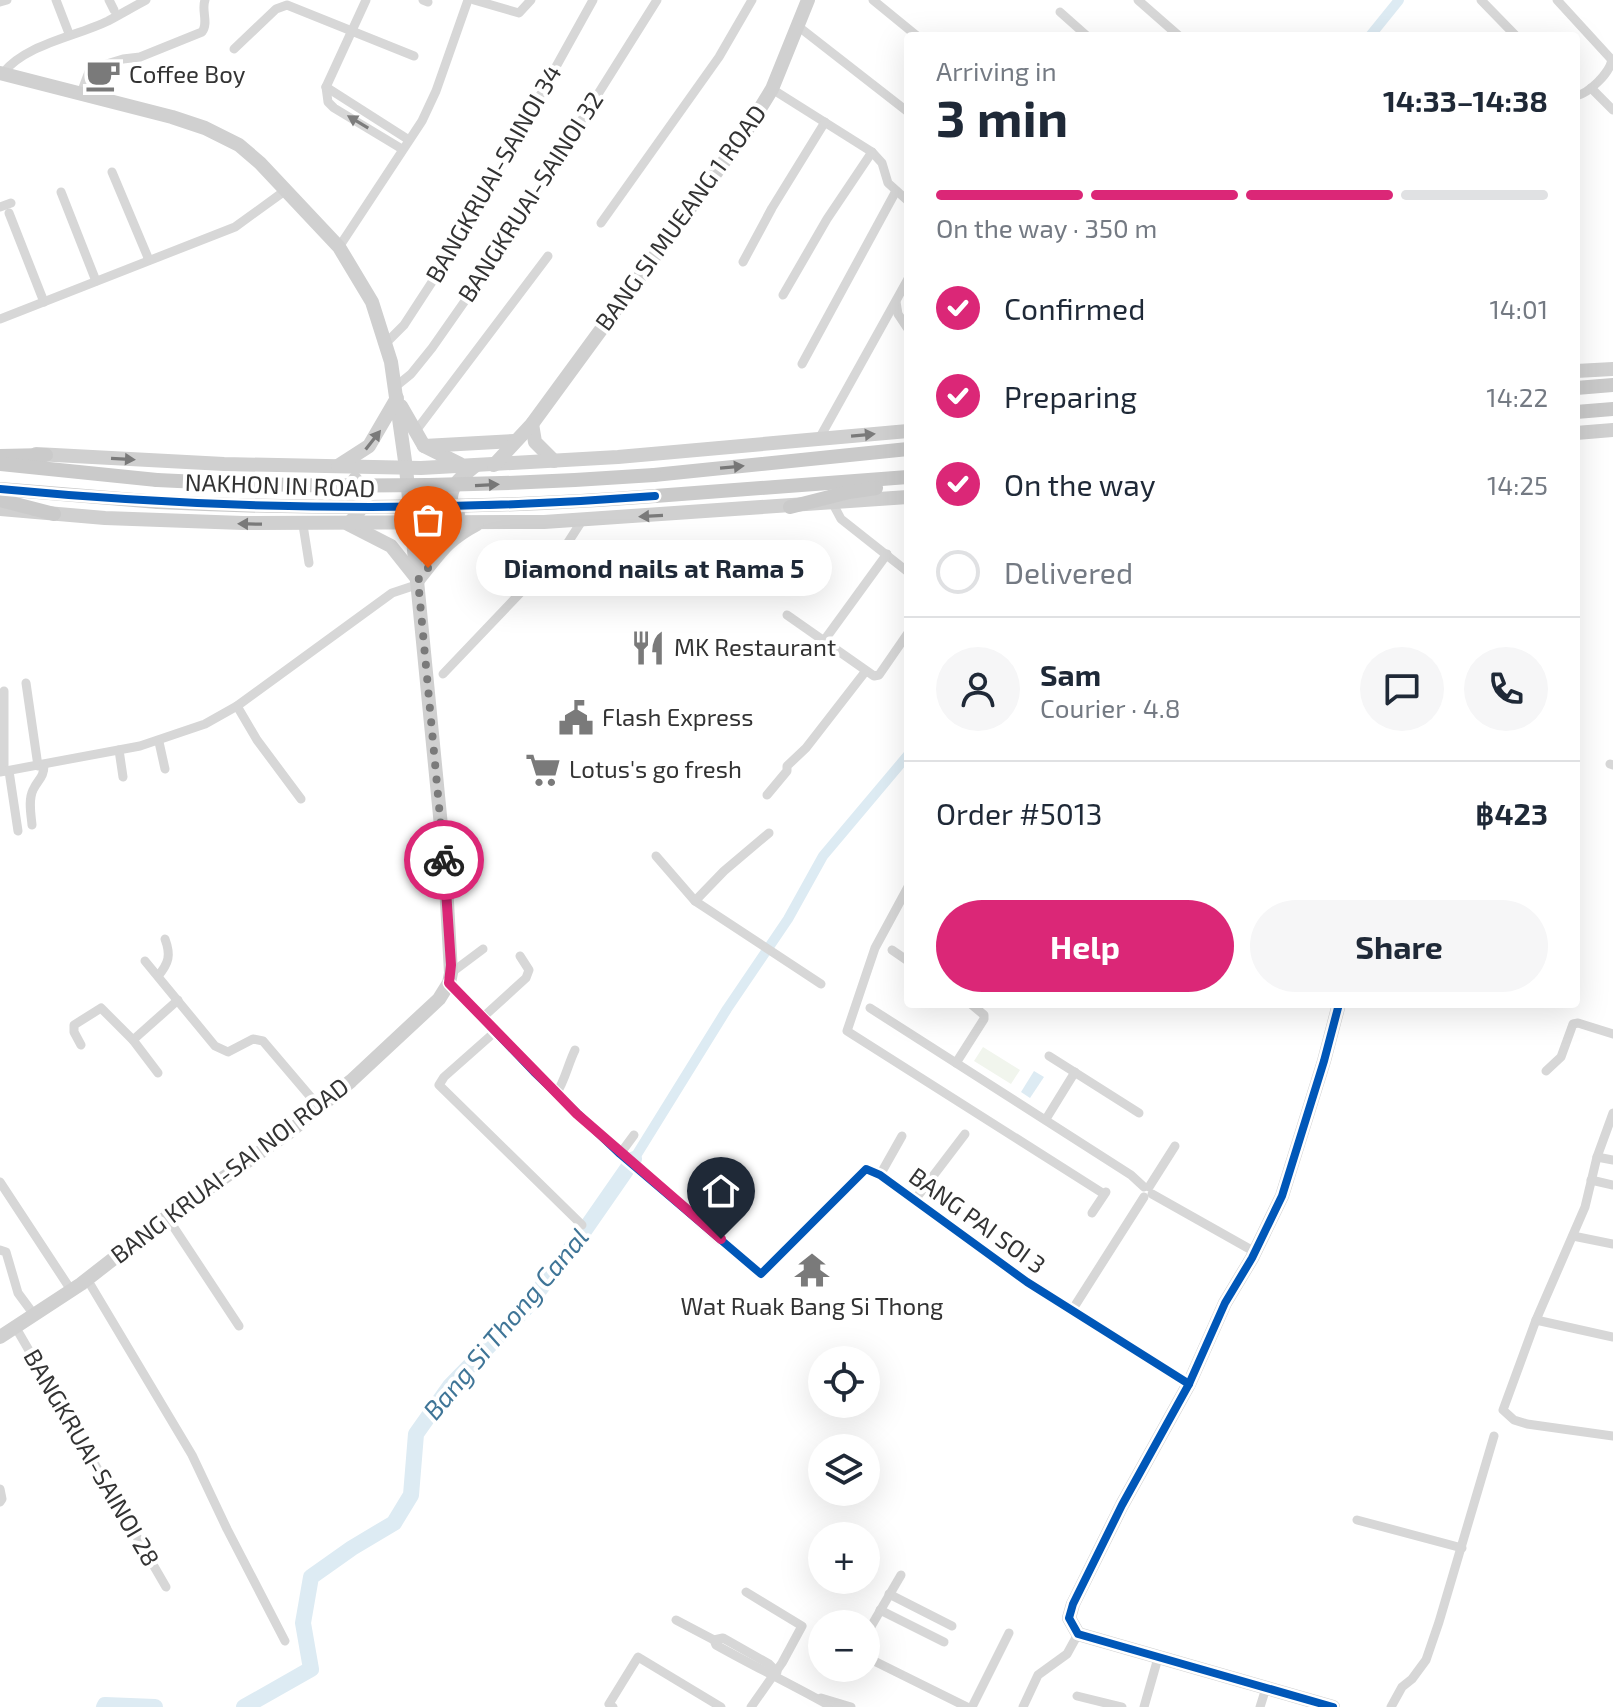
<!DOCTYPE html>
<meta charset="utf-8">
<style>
:root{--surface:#fff;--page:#f6f6f7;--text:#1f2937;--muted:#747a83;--line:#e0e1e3;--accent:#db2777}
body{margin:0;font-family:"Exo 2",sans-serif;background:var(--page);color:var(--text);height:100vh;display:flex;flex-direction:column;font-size:30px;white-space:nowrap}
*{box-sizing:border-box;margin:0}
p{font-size:26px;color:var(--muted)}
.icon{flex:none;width:44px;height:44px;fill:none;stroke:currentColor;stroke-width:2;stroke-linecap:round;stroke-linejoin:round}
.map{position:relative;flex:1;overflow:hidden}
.side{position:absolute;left:904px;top:32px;width:676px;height:976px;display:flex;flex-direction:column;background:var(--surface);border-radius:8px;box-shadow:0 8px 32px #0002}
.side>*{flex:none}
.controls{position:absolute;left:808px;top:1346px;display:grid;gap:16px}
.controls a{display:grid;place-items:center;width:72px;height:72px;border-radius:50%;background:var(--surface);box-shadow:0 8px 32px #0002;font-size:40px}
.pin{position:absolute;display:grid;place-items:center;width:68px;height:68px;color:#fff;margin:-82px -34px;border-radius:50% 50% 50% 0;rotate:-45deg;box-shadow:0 0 8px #0007}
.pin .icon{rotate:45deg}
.courier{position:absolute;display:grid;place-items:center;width:80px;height:80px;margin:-40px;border:6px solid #db2777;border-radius:50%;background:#fff;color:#222;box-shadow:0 2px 10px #0007}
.bubble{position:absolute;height:56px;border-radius:28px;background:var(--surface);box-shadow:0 8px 32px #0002;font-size:26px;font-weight:700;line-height:56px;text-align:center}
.summary em{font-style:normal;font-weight:700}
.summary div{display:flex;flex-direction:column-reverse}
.summary{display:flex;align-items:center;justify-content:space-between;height:136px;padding:0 32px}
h1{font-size:52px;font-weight:700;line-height:60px}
.bar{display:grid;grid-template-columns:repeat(4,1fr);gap:12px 8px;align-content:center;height:96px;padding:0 32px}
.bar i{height:10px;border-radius:6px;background:var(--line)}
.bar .selected{background:var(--accent)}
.bar p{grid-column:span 4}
.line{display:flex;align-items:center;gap:20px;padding:0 32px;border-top:2px solid var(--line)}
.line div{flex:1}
.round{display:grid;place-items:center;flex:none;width:84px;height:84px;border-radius:42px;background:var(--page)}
ol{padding:0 32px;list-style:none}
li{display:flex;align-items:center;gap:24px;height:88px}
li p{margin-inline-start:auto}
li .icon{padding:8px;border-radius:50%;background:var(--accent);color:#fff;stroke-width:4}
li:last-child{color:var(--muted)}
li i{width:44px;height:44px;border:4px solid var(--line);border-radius:50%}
.action{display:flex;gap:16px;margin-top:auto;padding:16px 32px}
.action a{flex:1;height:92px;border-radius:48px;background:var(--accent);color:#fff;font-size:32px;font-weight:700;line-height:92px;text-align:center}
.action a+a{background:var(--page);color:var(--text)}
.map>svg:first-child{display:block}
.green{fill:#f1f5ed}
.water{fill:#ddebf3}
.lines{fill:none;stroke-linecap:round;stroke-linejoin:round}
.canal{stroke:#ddebf3;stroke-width:10}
.river{stroke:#ddebf3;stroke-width:16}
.street{stroke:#d7d7d7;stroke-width:9}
.secondary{stroke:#d0d0d0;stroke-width:14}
.primary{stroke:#cacaca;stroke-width:14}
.primary-bridge{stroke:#cacaca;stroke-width:14}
.cycleway-casing{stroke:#fff;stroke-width:13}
.cycleway{stroke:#0057b8;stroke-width:8}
.oneway{fill:#7d7d7d}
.oneway2{fill:#7a7a7a}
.oneway3{fill:#777}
.done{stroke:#7a7a7a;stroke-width:8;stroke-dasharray:0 14.4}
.route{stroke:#db2777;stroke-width:10}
.labels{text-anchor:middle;stroke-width:8;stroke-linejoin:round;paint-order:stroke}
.poi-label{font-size:24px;fill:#333;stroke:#fff;text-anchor:start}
.street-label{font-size:24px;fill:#333;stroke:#fff}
.water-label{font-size:26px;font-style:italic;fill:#3f7597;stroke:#fff}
</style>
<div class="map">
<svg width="1613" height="1707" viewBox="0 0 1613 1707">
<rect width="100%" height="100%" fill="#fff"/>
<path class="green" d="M983 1047 1020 1070 1011 1084 974 1061Z"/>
<path class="water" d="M1034 1071 1044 1077 1030 1098 1021 1092Z"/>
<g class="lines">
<g class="canal">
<path d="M1370 36 1399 0"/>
<path d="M634 1159 727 1009 788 919 823 856 908 755"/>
</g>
<g class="river">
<path d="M104 1707 105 1705 155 1707"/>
<path d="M244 1707 311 1669 303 1623 311 1577 352 1548 394 1523 411 1495 416 1434 450 1386 525 1309 584 1231 634 1159"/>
</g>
<g class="street">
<path d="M56 0 68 31"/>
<path d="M109 0 114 10"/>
<path d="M423 0 428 2"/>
<path d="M474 0 519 13 531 0"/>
<path d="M873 0 917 36"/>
<path d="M1138 0 1179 36"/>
<path d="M1481 0 1516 36"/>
<path d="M1557 0 1612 60C1609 74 1589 93 1576 96"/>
<path d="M0 2 7 0"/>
<path d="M1060 12 1087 36"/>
<path d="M799 27 908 112"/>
<path d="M234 49 276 9 287 5 414 56"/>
<path d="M3 73C26 44 75 37 108 21 121 14 133 7 146 0"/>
<path d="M326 87 328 102 334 108 402 149"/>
<path d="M326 87 409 140"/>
<path d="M326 87 366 0"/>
<path d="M1591 88 1613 110"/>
<path d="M772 89 872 152 882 163 888 183 908 201"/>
<path d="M81 93 90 69 123 59 140 57 202 32C209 23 201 10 205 0"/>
<path d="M112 172 149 260"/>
<path d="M61 192 96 281"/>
<path d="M0 207 11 203"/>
<path d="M9 213 44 302"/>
<path d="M601 223 719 57 752 0"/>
<path d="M339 247 422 121 436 91 468 0"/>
<path d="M743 262 772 208 825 122"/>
<path d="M783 295 827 219 872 152"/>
<path d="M896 302 898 314 908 329"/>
<path d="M0 319 235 227 286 190"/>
<path d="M387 342 404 325 462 236 593 0"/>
<path d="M802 364 896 191"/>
<path d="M395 387 411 374 432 348 495 258 657 0"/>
<path d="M415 432 548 256"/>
<path d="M819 439 908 279"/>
<path d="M833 504 841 519 908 572"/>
<path d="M303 525 309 563"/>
<path d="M787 615 874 676 879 675 908 633"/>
<path d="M823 642 887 554"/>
<path d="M443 674 567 544 583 519"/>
<path d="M26 683 38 766"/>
<path d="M4 691V771"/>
<path d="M237 706 257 740 301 799"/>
<path d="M159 742 165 769"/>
<path d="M119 750 123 777"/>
<path d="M1610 764 1613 765"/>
<path d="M9 771 18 831"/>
<path d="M0 772 140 746 205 724 237 706 392 593 419 584"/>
<path d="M767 795 787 771V766L806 748 865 672"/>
<path d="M32 825C31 814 28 800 33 790 38 779 44 778 44 765"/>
<path d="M656 856 695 901 821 984"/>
<path d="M908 887 875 948 847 1031 1104 1194"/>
<path d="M695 901 724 871 769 833"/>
<path d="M892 950 908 961"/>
<path d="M145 961 215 1046 228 1052 253 1039 263 1041 320 1108"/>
<path d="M451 973 483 949"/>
<path d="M158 976C169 963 171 955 165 939"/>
<path d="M449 983 534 1072 620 1154 761 1274 866 1169 880 1175 1027 1282 1189 1384"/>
<path d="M870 1008 1131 1175 1144 1187"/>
<path d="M482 1018 526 978 529 970 520 956"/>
<path d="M496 1031 444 1077 439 1085 582 1225"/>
<path d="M81 1045 74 1032V1025L101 1008 133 1040"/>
<path d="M1049 1056 1139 1113"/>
<path d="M956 1063 984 1019V1015L971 1004"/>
<path d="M1546 1071 1561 1057 1573 1024 1578 1023 1613 1034"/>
<path d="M158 1073 133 1040 178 1000"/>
<path d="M556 1094C565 1081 568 1064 575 1050"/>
<path d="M1613 1113 1597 1157 1585 1207 1536 1320 1503 1410 1514 1420 1527 1424 1613 1436"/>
<path d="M1046 1119 1075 1072"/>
<path d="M620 1154 634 1135"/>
<path d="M1597 1157 1613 1160"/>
<path d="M880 1175 902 1136"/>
<path d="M1591 1180 1613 1185"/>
<path d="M0 1182 71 1290"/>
<path d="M1149 1187 1175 1146"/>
<path d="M1152 1194 1255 1252"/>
<path d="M914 1201 965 1134"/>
<path d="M1092 1213 1106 1192"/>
<path d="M167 1217 239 1326"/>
<path d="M1573 1236 1613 1244"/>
<path d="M0 1250 6 1252 18 1293 35 1316"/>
<path d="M87 1279 192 1455 227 1529 285 1641"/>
<path d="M1076 1304 1144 1197"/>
<path d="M1536 1320 1613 1337"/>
<path d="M16 1328 166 1587"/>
<path d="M0 1489 2 1499 0 1502"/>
<path d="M1357 1520 1462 1548"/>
<path d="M746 1592 802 1626 782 1663 751 1707"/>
<path d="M889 1594 952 1626"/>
<path d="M880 1610 944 1642"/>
<path d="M676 1620 714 1640 716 1645C755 1667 793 1685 832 1707"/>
<path d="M866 1635 901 1575"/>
<path d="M714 1640 723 1638 769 1664 777 1672"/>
<path d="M866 1657 967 1707"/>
<path d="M1077 1696 1122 1707"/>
<path d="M821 1698 851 1707"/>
<path d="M613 1707 609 1704 638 1657 721 1707"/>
<path d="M972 1707 1009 1633"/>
<path d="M1023 1707 1038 1675 1067 1654 1078 1634"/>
<path d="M1144 1707 1158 1658"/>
<path d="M1260 1707 1266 1688"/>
<path d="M1391 1707 1402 1687 1412 1679 1426 1660 1439 1622 1494 1436"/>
</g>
<g class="secondary">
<path d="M0 73 172 117 205 128 239 145 260 163 339 247 372 302 391 362 406 468 445 867 451 973 449 983 439 999 351 1081 288 1133 167 1217 81 1284 0 1337"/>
<path d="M1576 371 1613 369"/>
<path d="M401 406 424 446 460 464"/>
<path d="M532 424 535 442 554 461"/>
<path d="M1576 433 1613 430"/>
<path d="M424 446 515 441"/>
<path d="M36 454 224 464 421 468 618 457 908 431"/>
<path d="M494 465 532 424 745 133 772 89 808 0"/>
<path d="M338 466 369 446 397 398"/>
<path d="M355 479C371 496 363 510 348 524L391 546 418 580"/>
<path d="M0 509 105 518 243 523 544 522 908 497"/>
<path d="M458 514 452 508C447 487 460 478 475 466"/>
<path d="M418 580C440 553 445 541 477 524"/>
<path d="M1333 1707 1078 1634 1069 1618 1073 1604 1122 1505 1189 1384 1225 1303 1252 1258 1282 1196 1324 1061 1339 1004"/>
</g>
<g class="primary">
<path d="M1576 388 1613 385"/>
<path d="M1576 412 1613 409"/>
<path d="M0 456 46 455"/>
<path d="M0 464 157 480"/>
<path d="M654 475 908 449"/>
<path d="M0 489 158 502"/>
<path d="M655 496 908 477"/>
<path d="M0 500 54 514"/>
<path d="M790 507 849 492 876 488"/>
</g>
<g class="primary-bridge">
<path d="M157 480C323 489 488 487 654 475"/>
<path d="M158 502C324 510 489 509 655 496"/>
</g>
<g class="cycleway-casing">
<g id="cycleway">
<path d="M0 489C219 510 436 513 655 496"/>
<path d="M449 983 534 1072 620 1154 761 1274 866 1169 880 1175 1027 1282 1189 1384"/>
<path d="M1333 1707 1078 1634 1069 1618 1073 1604 1122 1505 1189 1384 1225 1303 1252 1258 1282 1196 1324 1061 1339 1004"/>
</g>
</g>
<use href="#cycleway" class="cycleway"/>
</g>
<defs><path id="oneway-solid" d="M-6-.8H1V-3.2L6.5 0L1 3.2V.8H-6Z" transform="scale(2)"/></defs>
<use class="oneway" href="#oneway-solid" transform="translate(358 122) rotate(-149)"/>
<g class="oneway2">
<use href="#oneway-solid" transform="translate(863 435) rotate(-5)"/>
<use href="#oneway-solid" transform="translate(373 440) rotate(-52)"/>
<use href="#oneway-solid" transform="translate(123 459) rotate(3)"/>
<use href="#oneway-solid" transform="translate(651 516) rotate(177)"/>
<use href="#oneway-solid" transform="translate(250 524) rotate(-179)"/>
</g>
<g class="oneway3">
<use href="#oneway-solid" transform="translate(732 467) rotate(-5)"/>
<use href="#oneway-solid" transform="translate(487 485) rotate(-3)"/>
</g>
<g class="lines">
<path class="done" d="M428 568 418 580 444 860"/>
<path class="route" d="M444 860 451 965 449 983 577 1114 721 1239"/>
</g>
<defs>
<g id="cafe-bare" transform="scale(2.76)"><path d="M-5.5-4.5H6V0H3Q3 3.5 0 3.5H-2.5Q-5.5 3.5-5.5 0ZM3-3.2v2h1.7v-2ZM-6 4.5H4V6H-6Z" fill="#7a7a7a" stroke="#fff" stroke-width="2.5" paint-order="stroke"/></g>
<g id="restaurant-bare" transform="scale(2.76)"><path d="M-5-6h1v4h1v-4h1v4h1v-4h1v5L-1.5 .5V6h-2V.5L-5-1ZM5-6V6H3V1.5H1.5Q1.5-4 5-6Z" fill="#7a7a7a" stroke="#fff" stroke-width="2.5" paint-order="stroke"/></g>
<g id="civic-bare" transform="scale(2.76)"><path d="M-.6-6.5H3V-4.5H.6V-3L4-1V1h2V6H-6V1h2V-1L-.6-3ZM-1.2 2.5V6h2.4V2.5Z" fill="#7a7a7a" stroke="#fff" stroke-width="2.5" paint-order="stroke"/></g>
<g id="supermarket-bare" transform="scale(2.76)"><path d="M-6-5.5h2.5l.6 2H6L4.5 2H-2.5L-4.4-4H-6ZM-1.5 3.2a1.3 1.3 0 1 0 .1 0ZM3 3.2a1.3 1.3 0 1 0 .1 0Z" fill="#7a7a7a" stroke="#fff" stroke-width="2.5" paint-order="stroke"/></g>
<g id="temple-bare" transform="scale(2.76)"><path d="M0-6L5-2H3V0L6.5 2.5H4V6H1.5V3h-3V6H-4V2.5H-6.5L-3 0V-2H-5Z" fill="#7a7a7a" stroke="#fff" stroke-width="2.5" paint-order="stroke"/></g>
</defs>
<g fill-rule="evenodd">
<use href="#cafe-bare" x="103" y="75"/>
<use href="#restaurant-bare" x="648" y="648"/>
<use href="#civic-bare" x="576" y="718"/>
<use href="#supermarket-bare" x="543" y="770"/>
<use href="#temple-bare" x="812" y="1270"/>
</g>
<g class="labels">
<g class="poi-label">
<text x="129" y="83">Coffee Boy</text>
<text x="674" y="656">MK Restaurant</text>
<text x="602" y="726">Flash Express</text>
<text x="569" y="778">Lotus's go fresh</text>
<text x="812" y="1315" text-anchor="middle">Wat Ruak Bang Si Thong</text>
</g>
<g class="street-label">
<text transform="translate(494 174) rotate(-60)" y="8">BANGKRUAI-SAINOI 34</text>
<text transform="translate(531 197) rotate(-57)" y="8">BANGKRUAI-SAINOI 32</text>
<text transform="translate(681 218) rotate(-54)" y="8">BANG SI MUEANG 1 ROAD</text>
<text transform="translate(280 486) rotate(2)" y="8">NAKHON IN ROAD</text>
<text transform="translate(230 1171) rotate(-37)" y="8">BANG KRUAI-SAI NOI ROAD</text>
<text transform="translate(977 1221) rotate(36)" y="8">BANG PAI SOI 3</text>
<text transform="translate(91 1458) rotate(60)" y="8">BANGKRUAI-SAINOI 28</text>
</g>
<g class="water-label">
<text transform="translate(506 1324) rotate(-50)" y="9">Bang Si Thong Canal</text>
</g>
</g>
</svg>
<div class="controls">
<a><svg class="icon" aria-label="locate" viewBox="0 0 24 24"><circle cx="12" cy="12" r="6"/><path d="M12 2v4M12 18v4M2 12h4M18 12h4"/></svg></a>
<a><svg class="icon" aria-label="layers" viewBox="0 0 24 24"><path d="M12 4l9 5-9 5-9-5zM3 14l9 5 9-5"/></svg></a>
<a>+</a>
<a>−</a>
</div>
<div class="pin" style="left:428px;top:568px;background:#ea580c"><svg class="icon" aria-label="bag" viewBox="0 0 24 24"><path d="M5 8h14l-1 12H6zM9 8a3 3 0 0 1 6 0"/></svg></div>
<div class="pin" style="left:721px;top:1239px;background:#1f2937"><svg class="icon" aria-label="home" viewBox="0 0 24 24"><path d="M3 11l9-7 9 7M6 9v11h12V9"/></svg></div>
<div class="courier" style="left:444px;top:860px"><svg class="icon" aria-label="bike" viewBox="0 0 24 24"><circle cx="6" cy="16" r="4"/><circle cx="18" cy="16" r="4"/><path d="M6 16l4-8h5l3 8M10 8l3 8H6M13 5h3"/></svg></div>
<div class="bubble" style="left:476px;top:540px;width:356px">Diamond nails at Rama 5</div>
<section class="side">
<div class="summary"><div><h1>3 min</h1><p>Arriving in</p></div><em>14:33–14:38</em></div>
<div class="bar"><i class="selected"></i><i class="selected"></i><i class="selected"></i><i></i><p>On the way · 350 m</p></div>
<ol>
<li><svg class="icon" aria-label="check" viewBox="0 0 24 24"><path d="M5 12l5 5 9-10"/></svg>Confirmed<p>14:01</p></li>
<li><svg class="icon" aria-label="check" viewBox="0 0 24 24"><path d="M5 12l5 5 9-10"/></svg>Preparing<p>14:22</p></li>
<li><svg class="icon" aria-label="check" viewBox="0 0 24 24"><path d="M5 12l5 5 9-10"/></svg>On the way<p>14:25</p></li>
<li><i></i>Delivered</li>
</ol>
<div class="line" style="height:144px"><a class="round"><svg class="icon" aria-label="person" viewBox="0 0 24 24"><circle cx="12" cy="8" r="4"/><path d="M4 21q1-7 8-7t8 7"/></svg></a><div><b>Sam</b><p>Courier · 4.8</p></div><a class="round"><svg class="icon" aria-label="chat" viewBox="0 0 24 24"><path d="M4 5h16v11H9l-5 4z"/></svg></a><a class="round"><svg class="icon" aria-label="phone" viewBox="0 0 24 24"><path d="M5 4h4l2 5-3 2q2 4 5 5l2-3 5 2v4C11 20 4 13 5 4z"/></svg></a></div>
<div class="line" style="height:104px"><div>Order #5013</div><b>฿423</b></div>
<div class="action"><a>Help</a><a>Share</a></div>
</section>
</div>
